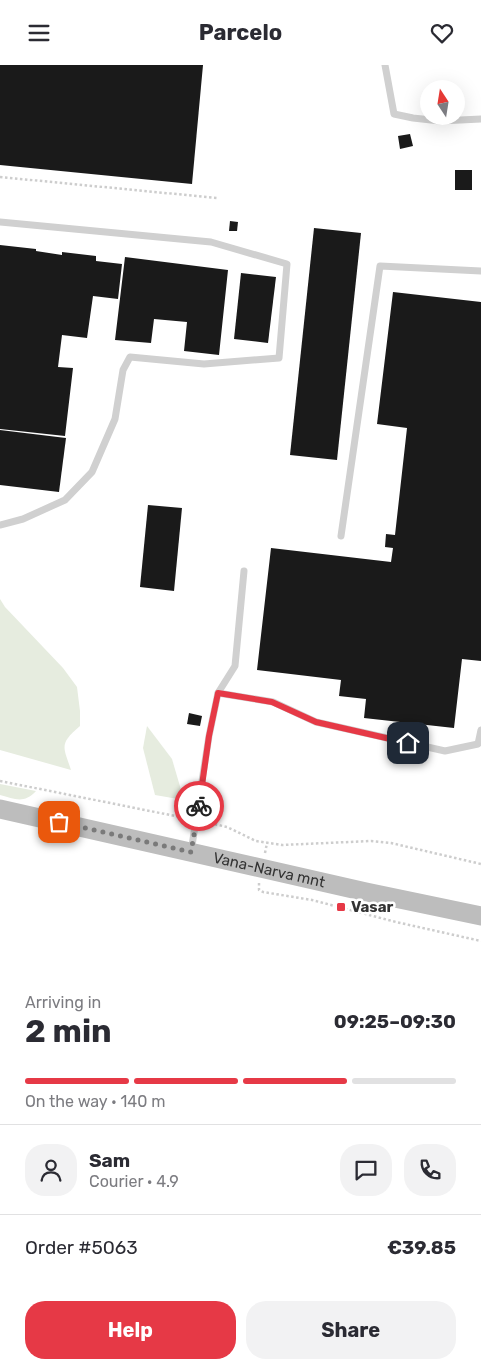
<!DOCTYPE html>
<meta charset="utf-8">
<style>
:root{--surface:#fff;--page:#f2f2f3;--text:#2b2b33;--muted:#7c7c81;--line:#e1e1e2;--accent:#e63946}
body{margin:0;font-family:Rubik,sans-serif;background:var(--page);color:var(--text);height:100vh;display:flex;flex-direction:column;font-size:19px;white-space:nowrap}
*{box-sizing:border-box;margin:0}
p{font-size:16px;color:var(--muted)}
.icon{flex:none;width:28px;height:28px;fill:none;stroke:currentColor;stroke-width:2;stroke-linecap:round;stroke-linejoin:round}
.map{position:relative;height:914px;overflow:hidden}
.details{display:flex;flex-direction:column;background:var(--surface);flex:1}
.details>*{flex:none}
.needle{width:32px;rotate:348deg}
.buttons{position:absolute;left:420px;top:15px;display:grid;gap:10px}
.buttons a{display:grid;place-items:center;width:45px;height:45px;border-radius:50%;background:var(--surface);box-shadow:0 5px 20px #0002;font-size:25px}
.pin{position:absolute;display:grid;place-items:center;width:42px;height:42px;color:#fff;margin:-21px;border-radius:10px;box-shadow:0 2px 8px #0006}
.courier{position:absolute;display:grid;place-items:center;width:50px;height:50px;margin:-25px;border:4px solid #e63946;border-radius:50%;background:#fff;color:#222;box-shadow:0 1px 6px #0007}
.head em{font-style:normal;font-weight:700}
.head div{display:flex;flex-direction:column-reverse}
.head{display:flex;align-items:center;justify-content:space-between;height:85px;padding:0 25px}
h1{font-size:32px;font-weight:700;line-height:38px}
.bar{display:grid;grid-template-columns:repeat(4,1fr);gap:8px 5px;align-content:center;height:60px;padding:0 25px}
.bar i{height:6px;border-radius:4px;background:var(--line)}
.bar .on{background:var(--accent)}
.bar p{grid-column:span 4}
.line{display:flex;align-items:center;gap:12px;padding:0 25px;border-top:1px solid var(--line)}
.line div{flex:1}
.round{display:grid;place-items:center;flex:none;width:52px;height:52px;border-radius:20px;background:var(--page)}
.primary-button{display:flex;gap:10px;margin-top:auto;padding:10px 25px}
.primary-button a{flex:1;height:58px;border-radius:20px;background:var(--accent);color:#fff;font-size:20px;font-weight:700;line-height:58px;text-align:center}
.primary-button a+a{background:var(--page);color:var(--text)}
header{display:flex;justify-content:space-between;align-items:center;height:65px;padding:0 25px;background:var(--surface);font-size:22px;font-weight:700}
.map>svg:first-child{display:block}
.green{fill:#e6ecdf}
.building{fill:#1a1a1a}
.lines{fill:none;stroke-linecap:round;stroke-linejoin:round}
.path{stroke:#cdcdcd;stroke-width:2.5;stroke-dasharray:2.5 2.5;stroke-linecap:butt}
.lane{stroke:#d0d0d0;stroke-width:7}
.secondary{stroke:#bdbdbd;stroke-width:19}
.done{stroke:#7a7a7a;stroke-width:5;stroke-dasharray:0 9}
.route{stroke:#e63946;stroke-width:6}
.poi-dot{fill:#e63946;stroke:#fff;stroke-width:2}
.labels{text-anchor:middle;stroke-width:5;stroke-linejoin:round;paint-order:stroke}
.street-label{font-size:15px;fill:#333;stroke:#fff}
.poi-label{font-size:15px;font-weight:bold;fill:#333;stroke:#fff;text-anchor:start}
</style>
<header><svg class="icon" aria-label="menu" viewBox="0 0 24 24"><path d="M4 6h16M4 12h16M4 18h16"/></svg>Parcelo<svg class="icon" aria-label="heart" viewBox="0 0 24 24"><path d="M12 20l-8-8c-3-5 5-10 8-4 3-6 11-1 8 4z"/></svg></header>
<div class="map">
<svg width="481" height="914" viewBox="0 0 481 914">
<rect width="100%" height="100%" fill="#fff"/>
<g class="green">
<path d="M0 534 5 542 63 603 77 622 80 646V661C59 679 63 681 71 705L0 685Z"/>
<path d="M147 661 172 694 184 735 155 730 143 683Z"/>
<path d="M0 719 36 726C24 739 15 734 0 730Z"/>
</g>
<g class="building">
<path d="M0 0H203L192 119 0 100Z"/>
<path d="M410 69 413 81 400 84 398 71Z"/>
<rect x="455" y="105" width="17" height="20"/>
<path d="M230 156 238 157 237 166H229Z"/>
<path d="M314 163 361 168 337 395 290 390Z"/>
<path d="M0 180 36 184V186L62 190V187L96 191V196L122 199 118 234 93 231 87 273 62 270 58 302 73 303 65 371 0 364Z"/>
<path d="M125 192 228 205 219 290 184 286 187 257 154 254 151 278 115 275Z"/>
<path d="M241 208 276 212 268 278 234 274Z"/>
<path d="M393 227 481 237V596L462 594 454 663 364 653 366 634 339 631 341 615 257 605 271 483 391 497 393 483 385 482 386 469 395 470 407 363 377 359Z"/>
<path d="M0 365 66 373 59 427 0 420Z"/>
<path d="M148 440 182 443 174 526 140 522Z"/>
<path d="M189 648 202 651 200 661 187 659Z"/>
</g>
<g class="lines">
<g class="path">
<path d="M0 112 217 133"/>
<path d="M0 716 185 753"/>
<path d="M205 757 227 762 256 776 282 780 371 776 391 778 481 799"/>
<path d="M265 788 267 778"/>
<path d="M259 818V825L263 827 312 835 396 857 481 876"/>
</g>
<g class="lane">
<path d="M385 0 394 49 413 53 440 56 481 54"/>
<path d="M0 157 211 177 287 199 279 293 204 299 130 292 123 305 115 354 92 407 65 435 23 454 0 460"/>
<path d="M341 471 380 201 481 206"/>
<path d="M218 628 273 637 316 657 445 686 478 679 481 665"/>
<path d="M191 787 209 671 218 628 235 601 244 506"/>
</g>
<path class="secondary" id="s1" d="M0 744 366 827 481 851"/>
</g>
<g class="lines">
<path class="done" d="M59 757 191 787 199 741"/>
<path class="route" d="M199 741 209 671 218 628 272 637 316 657 408 678"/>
</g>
<rect class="poi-dot" x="336" y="837" width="10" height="10" rx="2.5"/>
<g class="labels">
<g class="street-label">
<text dy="5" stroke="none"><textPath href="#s1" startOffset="276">Vana-Narva mnt</textPath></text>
</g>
<g class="poi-label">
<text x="351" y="847">Vasar</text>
</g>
</g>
</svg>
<div class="buttons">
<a><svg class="needle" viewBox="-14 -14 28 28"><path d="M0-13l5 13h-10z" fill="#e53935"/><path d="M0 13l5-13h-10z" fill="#7c7c81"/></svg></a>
</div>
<div class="pin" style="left:59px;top:757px;background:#ea580c"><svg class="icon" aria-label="bag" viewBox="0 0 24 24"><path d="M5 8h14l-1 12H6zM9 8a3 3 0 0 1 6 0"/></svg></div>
<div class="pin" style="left:408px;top:678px;background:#1f2937"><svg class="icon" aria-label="home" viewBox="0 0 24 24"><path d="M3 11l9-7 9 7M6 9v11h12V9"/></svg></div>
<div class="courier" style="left:199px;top:741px"><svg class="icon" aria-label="bike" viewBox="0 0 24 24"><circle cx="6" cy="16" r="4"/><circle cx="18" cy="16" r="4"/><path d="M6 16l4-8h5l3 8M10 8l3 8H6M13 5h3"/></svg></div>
</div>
<section class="details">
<div class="head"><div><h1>2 min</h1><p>Arriving in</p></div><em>09:25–09:30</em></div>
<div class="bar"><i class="on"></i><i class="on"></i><i class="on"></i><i></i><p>On the way · 140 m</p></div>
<div class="line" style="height:90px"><a class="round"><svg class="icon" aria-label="person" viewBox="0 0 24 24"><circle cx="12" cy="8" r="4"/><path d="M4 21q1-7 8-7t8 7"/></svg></a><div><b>Sam</b><p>Courier · 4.9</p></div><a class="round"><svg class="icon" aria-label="chat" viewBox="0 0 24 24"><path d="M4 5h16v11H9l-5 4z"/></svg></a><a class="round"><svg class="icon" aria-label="phone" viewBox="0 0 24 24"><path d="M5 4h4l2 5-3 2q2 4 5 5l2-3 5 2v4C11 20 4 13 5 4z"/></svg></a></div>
<div class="line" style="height:65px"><div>Order #5063</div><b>€39.85</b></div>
<div class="primary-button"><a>Help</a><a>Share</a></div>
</section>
